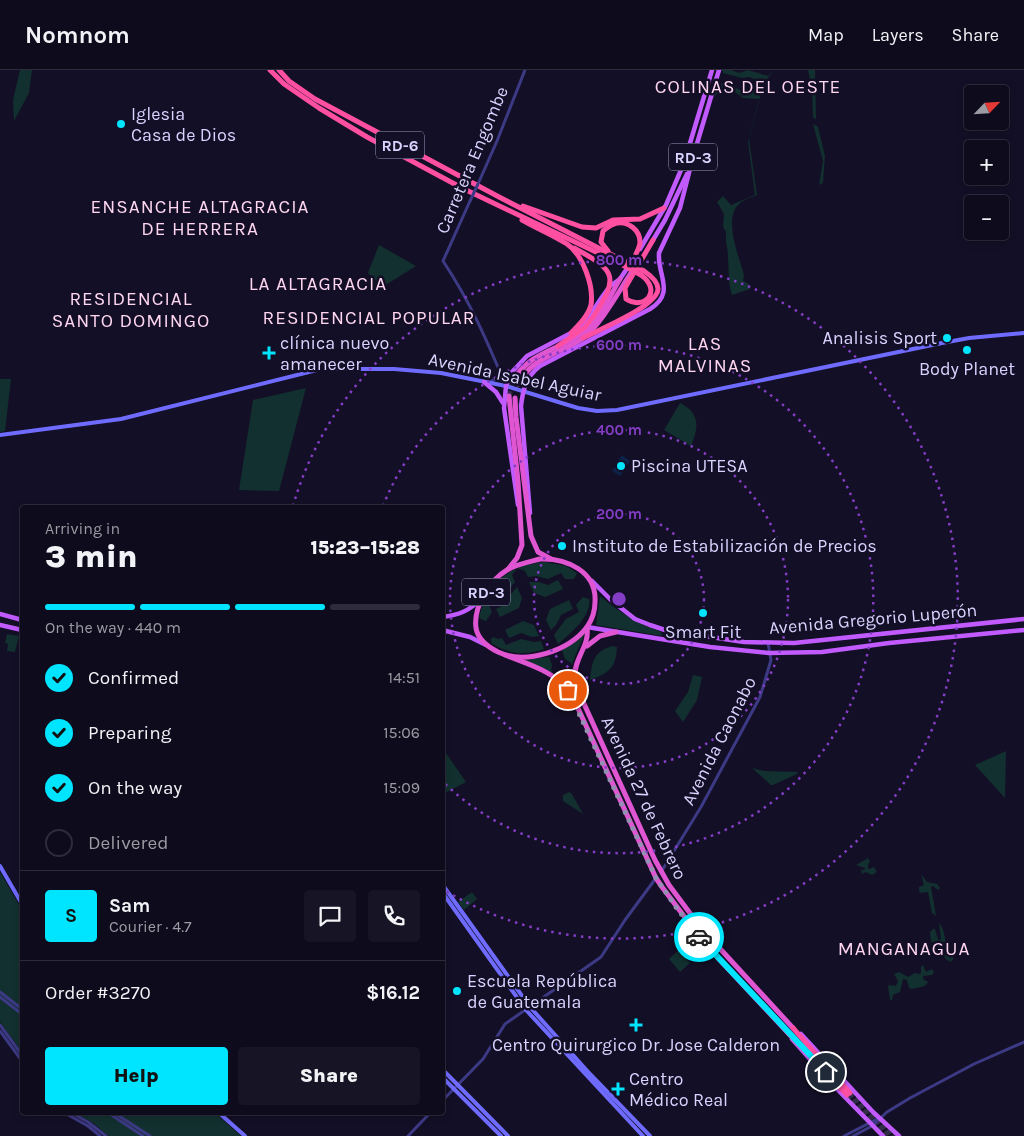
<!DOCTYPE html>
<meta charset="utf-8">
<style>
:root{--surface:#0e0b1c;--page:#171425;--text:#f1f3f6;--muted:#9b9ba3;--line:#2e2b3b;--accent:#00e5ff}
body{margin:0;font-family:Karla,sans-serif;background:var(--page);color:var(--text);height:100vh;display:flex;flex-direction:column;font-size:19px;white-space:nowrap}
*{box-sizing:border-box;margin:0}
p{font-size:16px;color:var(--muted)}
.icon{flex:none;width:28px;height:28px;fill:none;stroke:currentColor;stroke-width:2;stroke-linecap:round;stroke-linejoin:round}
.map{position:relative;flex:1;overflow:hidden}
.side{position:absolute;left:20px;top:435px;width:425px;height:610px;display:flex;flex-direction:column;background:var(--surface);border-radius:5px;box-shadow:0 2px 8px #0003,0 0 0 1px var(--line)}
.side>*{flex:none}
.needle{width:32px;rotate:65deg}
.buttons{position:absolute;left:964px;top:15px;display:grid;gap:10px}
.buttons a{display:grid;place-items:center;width:45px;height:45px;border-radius:5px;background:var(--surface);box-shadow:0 2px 8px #0003,0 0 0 1px var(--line);font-size:25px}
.pin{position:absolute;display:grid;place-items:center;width:42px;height:42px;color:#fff;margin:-21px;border:2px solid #fff;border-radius:50%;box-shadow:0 1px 5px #0007}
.courier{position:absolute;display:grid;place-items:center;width:50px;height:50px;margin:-25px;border:4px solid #00e5ff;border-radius:50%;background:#fff;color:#222;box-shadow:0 1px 6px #0007}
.overview em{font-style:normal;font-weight:800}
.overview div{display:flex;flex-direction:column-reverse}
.overview{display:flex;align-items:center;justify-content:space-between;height:85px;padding:0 25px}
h1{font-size:32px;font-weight:800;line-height:38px}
.bar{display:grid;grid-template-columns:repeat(4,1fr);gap:8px 5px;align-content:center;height:60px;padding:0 25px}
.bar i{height:6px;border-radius:4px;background:var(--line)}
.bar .active{background:var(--accent)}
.bar p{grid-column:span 4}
.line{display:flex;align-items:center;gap:12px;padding:0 25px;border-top:1px solid var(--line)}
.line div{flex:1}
.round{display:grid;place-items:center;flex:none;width:52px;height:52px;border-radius:5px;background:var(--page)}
ol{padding:0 25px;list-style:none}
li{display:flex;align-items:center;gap:15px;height:55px}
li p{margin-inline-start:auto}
li .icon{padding:5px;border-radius:50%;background:var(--accent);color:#111;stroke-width:4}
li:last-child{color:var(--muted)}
li i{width:28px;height:28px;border:2px solid var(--line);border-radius:50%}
.action{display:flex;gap:10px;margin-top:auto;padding:10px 25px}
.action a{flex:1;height:58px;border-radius:5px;background:var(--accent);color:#111;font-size:20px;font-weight:800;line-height:58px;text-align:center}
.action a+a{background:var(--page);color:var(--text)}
header{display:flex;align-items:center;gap:30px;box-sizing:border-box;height:70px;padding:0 25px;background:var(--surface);border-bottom:1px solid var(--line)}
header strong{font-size:24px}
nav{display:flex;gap:28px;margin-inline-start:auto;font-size:18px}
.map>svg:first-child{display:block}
.green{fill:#12302f}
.water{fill:#0c2248}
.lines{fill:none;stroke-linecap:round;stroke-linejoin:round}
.trunk-tunnel{stroke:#312d47;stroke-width:5;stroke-dasharray:5 2.5;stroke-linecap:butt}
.motorway-tunnel{stroke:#312d47;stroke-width:5;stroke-dasharray:5 2.5;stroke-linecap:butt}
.tertiary{stroke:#3d3a85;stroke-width:3}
.secondary{stroke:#6f6bff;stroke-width:4}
.primary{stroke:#c25bff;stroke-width:4.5}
.trunk{stroke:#e055d1;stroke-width:5}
.motorway{stroke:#ff4fa3;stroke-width:5}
.tertiary-bridge{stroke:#3d3a85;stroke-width:3}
.motorway-bridge{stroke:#ff4fa3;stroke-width:5}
.done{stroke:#948fb3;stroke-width:5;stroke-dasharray:0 9}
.route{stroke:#00e5ff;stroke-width:6}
.ring{fill:none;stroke:#843dc5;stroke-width:2.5;stroke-dasharray:2.5 5}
.poi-dot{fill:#00e5ff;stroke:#130f26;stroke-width:2}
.labels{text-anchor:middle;stroke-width:5;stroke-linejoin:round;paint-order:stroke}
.shield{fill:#130f26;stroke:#9e99be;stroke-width:1}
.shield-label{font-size:16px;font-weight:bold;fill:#d9d4ff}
.poi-label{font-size:18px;fill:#d9d4ff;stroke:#130f26;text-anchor:start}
.street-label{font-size:18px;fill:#d9d4ff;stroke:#130f26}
.neighbourhood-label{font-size:19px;letter-spacing:1px;fill:#ffd6f0;stroke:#130f26}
.centre{fill:#843dc5;stroke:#130f26;stroke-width:2.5}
.ring-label{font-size:15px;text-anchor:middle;font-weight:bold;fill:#843dc5;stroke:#130f26;stroke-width:5;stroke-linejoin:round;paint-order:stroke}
</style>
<header>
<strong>Nomnom</strong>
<nav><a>Map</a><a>Layers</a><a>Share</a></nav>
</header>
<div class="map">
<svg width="1024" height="1066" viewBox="0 0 1024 1066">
<rect width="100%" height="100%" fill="#130f26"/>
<g class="green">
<path d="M20 0H32L29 23 14 51 13 30Z"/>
<path d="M722 0H731L739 3 748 0 768 6 774 0 764 13 749 7 742 8 723 3Z"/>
<path d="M808 0H815L816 49 813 48 812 20Z"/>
<path d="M722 13 746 22 752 20 761 23 749 69 757 125C751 128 744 129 739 134 723 149 739 186 744 205L743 211 749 214 750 219 732 225C728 212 729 200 728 187 728 178 725 172 726 162L723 157 724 144 717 132 723 126 731 135 755 125 748 72 759 29 743 28 735 22 725 19 714 26 718 15Z"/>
<path d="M813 54 818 57 825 86 823 113 819 115 823 91Z"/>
<path d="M379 175 416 196 384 216 380 215 368 203Z"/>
<path d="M0 309H11L5 361 0 362Z"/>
<path d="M306 318 279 421 239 420 253 330Z"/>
<path d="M680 333C700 343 699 357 691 376L664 360Z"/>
<path d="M545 492 566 496 577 503 574 509H565L561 503 548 509 536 506 528 507 525 501 517 498 512 505 515 512 505 523 503 529 489 535 492 542 486 551 481 549 479 547C489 512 509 495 545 492Z"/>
<path d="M558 510 563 519 545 527 534 523 529 512H539L548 515Z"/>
<path d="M517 517 522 528 519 538 500 547 496 539 507 533 510 525Z"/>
<path d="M600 526C620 543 637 553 661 562L662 566 596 555Z"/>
<path d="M583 527 589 529C592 546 570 564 558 574L554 565 566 549 579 542 576 535Z"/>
<path d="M569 530 573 539 561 545 556 555 551 560 546 550 550 539Z"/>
<path d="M523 551 534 555 539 566 532 567 521 563 509 568 505 560Z"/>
<path d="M585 563C581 574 575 584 572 595L570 592 565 589 562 580Z"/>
<path d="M7 564 19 566 15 582 7 581 8 574 5 573Z"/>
<path d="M493 567 498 569 502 568 506 575 521 569 534 572 541 571 544 579C526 586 508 584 491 573L492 571 490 570Z"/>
<path d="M612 576 617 577C616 598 609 603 590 610 592 592 593 582 612 576Z"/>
<path d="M549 587 552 595 551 600 553 603 524 590Z"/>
<path d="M693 605 702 607 697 630 683 652 675 641 688 622Z"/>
<path d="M1006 681 1005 728 975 695Z"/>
<path d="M446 683 466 712 443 724V686Z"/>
<path d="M752 698 764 701 798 702 797 704 773 715H771Z"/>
<path d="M569 722 572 724 583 744 563 731V725Z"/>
<path d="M868 788 870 792 868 794V798L869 799 874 797 877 802 872 805 866 802 862 804 861 800H864L865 798 856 795Z"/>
<path d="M0 802 22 840V982L0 952Z"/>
<path d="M921 804 927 812 937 814 940 818 938 820 933 816 931 817 936 846 932 843 928 822 921 823 919 821V817L924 815Z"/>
<path d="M472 822 477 829 464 840 458 832Z"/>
<path d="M939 853C944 858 947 873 945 880L951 883 954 888 951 892C942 889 941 880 942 872H939L935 875 931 871 930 862 933 859H935L938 869 939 870 941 869Z"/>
<path d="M692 868 703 881 694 890 682 877Z"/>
<path d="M679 880 690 893 680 902 669 889Z"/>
<path d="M923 895 926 902 932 899 934 902 932 905 923 906V909L928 912 925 916 912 919 909 918 907 910 903 909 900 922 893 925 892 930H890L888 916 890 915 896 916 898 911 894 904 899 902 908 907 915 903 919 904 921 903V897Z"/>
<path d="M75 1043H215L241 1066H109L93 1053Z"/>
</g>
<path class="water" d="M622 385 630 391 620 406 612 401Z"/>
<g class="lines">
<path class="trunk-tunnel" d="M509 326 513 311"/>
<g class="motorway-tunnel">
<path d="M850 1023 894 1066"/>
<path d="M847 1025 889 1066"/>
</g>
<g class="tertiary">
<path d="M478 114 497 71 525 0"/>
<path d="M470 131 443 191C471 233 487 271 506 316"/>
<path d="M489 311 498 309 500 303"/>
<path d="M661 802 701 737 760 627 771 590 768 573"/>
<path d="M0 922 22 939"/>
<path d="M0 927 22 944"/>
<path d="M0 955 22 985"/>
<path d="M0 961 22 991"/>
<path d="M442 1031 483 989 505 954 601 887 625 850 656 808"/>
<path d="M63 1042 88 1056 100 1066"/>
<path d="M70 1042 88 1052 106 1066"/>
<path d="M107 1042 143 1066"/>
<path d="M113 1042 150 1066"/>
<path d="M408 1066 431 1042"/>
<path d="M844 1066 879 1048"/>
<path d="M853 1066 872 1056 887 1042 910 1028 974 994 1024 972"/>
</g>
<g class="secondary">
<path d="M0 365 121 349 321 299H394L441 303 506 316 578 338 597 341 617 340 942 273 969 268 1024 263"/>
<path d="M0 796 22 834"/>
<path d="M442 814 530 937 590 1004 650 1066"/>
<path d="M442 822 526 940 643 1066"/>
<path d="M442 999 508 1066"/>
<path d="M442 1007 501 1066"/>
<path d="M218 1042 245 1066"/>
</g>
<g class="primary">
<path d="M690 97 719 0"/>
<path d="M653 170 665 150 687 104"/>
<path d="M640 179 666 135 684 93 712 0"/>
<path d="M484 312 496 322 503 333"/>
<path d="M518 435 504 338 506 316 512 302 527 286 571 263 584 254 602 227 610 216 620 209 636 185"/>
<path d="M530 443 521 336C523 319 526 307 540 296L650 239C676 223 657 205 659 183L680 138 691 95"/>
<path d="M592 511 612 531 635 549 650 555 665 560 744 572 794 573 1024 549"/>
<path d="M0 544 22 550"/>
<path d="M442 547C459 545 469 541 481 529"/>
<path d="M0 555 22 560"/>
<path d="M587 557 710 577 769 583 822 582 889 573 1024 560"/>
<path d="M442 560 470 567 486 575"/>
<path d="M801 964 873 1042 899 1066"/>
<path d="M792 969 837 1019 883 1066"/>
</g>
<g class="trunk">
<path d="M513 311C530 281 558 281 582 263 600 251 609 227 620 209"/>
<path d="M518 314C532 287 560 284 583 268 601 255 620 219 633 200"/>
<path d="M509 326 518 411 522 475 517 488 509 498"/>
<path d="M515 328 516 347 531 466 538 482 551 489"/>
<path d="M540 489C566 488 597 501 595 532 595 540 592 550 587 557 569 581 526 595 498 582 488 577 478 570 476 558 473 537 490 510 507 500 517 494 529 492 540 489Z"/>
<path d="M587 557C590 576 574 588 575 606 576 616 581 627 585 636L655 790 669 815 701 858 793 958"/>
<path d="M587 576 600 566 616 562"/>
<path d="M505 585C530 595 554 601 571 623L656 808 662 817 705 874 789 964"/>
<path d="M558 608 563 609 569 608 575 600"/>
</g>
<g class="motorway">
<path d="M270 0 284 14 319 38 367 67 462 118 619 193"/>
<path d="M279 0 289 11 315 29 501 128 622 190"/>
<path d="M523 136 582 157 596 158 613 150 640 149 664 138"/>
<path d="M522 150C536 158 553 165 567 174 583 185 594 216 591 235 588 246 579 255 571 263"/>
<path d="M608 181 601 172 603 161C607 158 611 154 617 153 628 151 640 160 640 172 640 177 636 183 635 187"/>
<path d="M641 205C663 221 644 241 626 229L625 218 653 170"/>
<path d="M583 268C598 260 658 236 658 219 658 211 650 205 644 201"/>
<path d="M558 276 584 258 593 247"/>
<path d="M793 958 850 1023"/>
<path d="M789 964 847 1025"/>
</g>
<path class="tertiary-bridge" d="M470 131 478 114"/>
<g class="motorway-bridge">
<path d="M574 178C617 201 619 207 593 247"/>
<path d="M622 190 644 201"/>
<path d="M619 193 641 205"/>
</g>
</g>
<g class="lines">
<path class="done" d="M568 620 656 808 676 837 699 867"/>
<path class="route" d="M699 867 826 1002"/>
</g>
<g class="ring">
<circle cx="619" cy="529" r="85"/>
<circle cx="619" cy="529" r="169"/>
<path d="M383 436A254 254 0 1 1 443 712"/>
<path d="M293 436A339 339 0 1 1 444 820"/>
</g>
<g class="poi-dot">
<circle cx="121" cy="54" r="5"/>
<circle cx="947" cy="268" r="5"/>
<circle cx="967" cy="280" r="5"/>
<path d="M266.5 275.5h5v5h5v5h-5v5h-5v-5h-5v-5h5z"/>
<circle cx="621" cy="396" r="5"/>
<circle cx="562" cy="476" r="5"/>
<circle cx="703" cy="543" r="5"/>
<circle cx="457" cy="921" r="5"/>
<path d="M633.5 947.5h5v5h5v5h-5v5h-5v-5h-5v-5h5z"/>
<path d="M615.5 1011.5h5v5h5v5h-5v5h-5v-5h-5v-5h5z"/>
</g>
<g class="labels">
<g class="shield">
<rect x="376" y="61.5" width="48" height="27" rx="4"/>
<rect x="669" y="73.5" width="48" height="27" rx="4"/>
<rect x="462" y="508.5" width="48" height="27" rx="4"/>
</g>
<g class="shield-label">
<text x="400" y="81">RD-6</text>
<text x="693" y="93">RD-3</text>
<text x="486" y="528">RD-3</text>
</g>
<g class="poi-label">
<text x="131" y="50">Iglesia<tspan x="131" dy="21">Casa de Dios</tspan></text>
<text x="937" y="274" text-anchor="end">Analisis Sport</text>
<text x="280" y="279">clínica nuevo<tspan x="280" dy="21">amanecer</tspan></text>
<text x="967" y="305" text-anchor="middle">Body Planet</text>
<text x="631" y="402">Piscina UTESA</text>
<text x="572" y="482">Instituto de Estabilización de Precios</text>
<text x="703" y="568" text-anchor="middle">Smart Fit</text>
<text x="467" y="917">Escuela República<tspan x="467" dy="21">de Guatemala</tspan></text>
<text x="636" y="981" text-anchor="middle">Centro Quirurgico Dr. Jose Calderon</text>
<text x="629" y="1015">Centro<tspan x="629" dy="21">Médico Real</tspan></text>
</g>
<g class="street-label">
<text transform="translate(472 90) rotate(-67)" y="6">Carretera Engombe</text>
<text transform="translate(515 307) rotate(12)" y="6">Avenida Isabel Aguiar</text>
<text transform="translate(873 549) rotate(-5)" y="6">Avenida Gregorio Luperón</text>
<text transform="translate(719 671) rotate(-63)" y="6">Avenida Caonabo</text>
<text transform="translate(644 728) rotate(65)" y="6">Avenida 27 de Febrero</text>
</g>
<g class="neighbourhood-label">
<text x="748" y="23">COLINAS DEL OESTE</text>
<text x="200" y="143">ENSANCHE ALTAGRACIA<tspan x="200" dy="22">DE HERRERA</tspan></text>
<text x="318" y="220">LA ALTAGRACIA</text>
<text x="131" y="235">RESIDENCIAL<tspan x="131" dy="22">SANTO DOMINGO</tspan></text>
<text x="369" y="254">RESIDENCIAL POPULAR</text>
<text x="705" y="280">LAS<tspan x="705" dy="22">MALVINAS</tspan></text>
<text x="904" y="885">MANGANAGUA</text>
</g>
</g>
<circle cx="619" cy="529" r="8" class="centre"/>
<g class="ring-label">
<text x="619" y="195">800 m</text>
<text x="619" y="280">600 m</text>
<text x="619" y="365">400 m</text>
<text x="619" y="449">200 m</text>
</g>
</svg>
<div class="buttons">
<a><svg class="needle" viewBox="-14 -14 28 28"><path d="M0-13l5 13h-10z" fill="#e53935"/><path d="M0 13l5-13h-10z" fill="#9b9ba3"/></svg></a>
<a>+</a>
<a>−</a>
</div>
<div class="pin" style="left:568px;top:620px;background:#ea580c"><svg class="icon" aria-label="bag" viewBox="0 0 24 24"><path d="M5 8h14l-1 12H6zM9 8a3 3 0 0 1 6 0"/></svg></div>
<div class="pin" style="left:826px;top:1002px;background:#1f2937"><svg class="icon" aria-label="home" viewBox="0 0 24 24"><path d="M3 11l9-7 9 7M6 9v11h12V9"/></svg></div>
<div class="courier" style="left:699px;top:867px"><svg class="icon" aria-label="car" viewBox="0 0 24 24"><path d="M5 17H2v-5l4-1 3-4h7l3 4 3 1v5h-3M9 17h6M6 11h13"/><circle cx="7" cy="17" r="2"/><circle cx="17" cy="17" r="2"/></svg></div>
<section class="side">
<div class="overview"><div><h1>3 min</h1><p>Arriving in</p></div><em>15:23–15:28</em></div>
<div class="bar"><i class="active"></i><i class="active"></i><i class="active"></i><i></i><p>On the way · 440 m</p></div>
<ol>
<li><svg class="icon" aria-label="check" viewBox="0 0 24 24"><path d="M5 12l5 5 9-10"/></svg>Confirmed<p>14:51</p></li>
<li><svg class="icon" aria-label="check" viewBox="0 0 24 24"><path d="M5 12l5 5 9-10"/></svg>Preparing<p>15:06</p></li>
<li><svg class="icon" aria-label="check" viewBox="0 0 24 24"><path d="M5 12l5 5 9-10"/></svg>On the way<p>15:09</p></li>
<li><i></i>Delivered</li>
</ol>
<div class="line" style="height:90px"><b class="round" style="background:var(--accent);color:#111">S</b><div><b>Sam</b><p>Courier · 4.7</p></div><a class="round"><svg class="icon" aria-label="chat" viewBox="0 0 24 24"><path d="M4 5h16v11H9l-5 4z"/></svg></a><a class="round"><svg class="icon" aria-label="phone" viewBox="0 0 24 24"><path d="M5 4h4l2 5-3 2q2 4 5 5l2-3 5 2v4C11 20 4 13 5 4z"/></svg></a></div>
<div class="line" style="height:65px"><div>Order #3270</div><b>$16.12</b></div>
<div class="action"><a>Help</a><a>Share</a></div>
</section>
</div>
